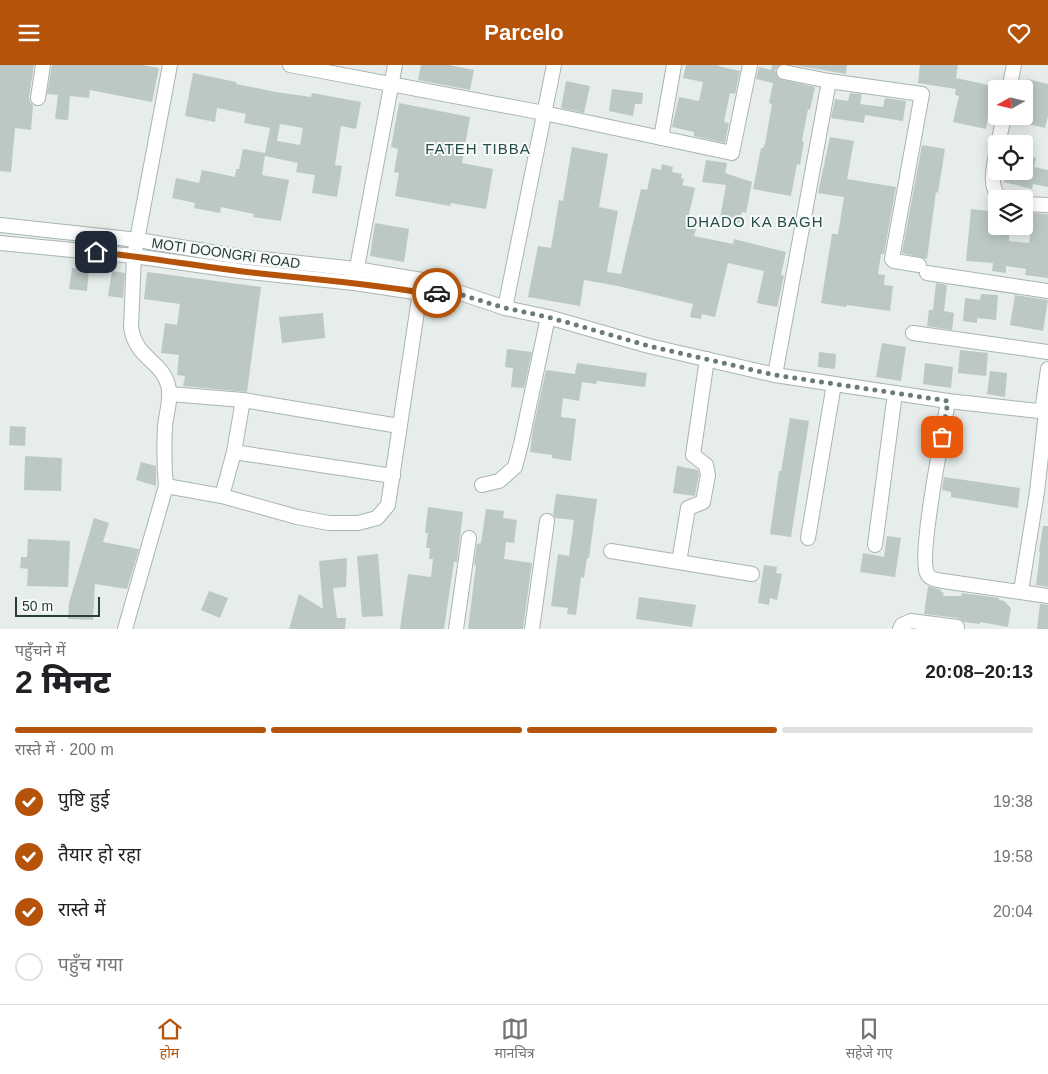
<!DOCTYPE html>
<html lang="hi">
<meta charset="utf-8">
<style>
:root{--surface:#fff;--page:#f6f6f6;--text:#202124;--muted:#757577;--line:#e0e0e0;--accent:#b45309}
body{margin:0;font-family:Arial,"Noto Sans Devanagari",sans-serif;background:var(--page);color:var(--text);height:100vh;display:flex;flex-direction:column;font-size:19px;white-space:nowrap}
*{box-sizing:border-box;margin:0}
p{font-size:16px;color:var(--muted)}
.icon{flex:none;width:28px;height:28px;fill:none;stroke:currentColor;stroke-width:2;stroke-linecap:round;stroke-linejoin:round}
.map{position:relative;height:564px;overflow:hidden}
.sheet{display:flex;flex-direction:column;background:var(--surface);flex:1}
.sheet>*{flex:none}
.needle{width:32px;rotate:262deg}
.fabs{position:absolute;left:988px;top:15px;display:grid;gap:10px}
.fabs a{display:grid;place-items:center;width:45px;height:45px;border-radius:5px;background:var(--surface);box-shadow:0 2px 12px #0003;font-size:25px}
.scale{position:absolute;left:15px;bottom:12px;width:85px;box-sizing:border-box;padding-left:5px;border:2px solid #273e3a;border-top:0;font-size:14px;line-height:18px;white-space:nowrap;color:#273e3a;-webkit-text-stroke:4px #f7faf9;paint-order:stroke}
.pin{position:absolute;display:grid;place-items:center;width:42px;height:42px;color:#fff;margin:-21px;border-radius:10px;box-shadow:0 2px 8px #0006}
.courier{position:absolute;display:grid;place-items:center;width:50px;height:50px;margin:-25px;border:4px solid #b45309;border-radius:50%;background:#fff;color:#222;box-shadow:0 1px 6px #0007}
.head em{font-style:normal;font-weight:800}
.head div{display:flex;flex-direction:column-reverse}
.head{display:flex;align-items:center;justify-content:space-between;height:85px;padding:0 15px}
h1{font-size:32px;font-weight:800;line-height:38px}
.bar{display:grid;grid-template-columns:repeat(4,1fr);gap:8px 5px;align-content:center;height:60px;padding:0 15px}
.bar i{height:6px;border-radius:4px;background:var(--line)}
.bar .active{background:var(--accent)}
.bar p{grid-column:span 4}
ol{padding:0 15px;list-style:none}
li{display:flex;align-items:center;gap:15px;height:55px}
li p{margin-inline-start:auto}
li .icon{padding:5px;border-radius:50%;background:var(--accent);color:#fff;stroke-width:4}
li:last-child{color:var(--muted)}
li i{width:28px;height:28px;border:2px solid var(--line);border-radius:50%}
header{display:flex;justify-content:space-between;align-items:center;height:65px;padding:0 15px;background:var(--accent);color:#fff;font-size:22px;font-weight:800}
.dock{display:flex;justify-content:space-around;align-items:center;height:70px;border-top:1px solid var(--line);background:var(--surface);font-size:14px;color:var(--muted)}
.dock a{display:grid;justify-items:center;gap:2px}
.dock .active{color:var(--accent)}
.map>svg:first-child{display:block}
.building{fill:#bcc8c4;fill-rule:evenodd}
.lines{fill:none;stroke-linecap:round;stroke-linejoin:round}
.minor-casing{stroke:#a9b5b2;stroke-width:16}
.minor{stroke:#fff;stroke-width:14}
.done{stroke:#6a7b78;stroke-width:5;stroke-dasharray:0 9}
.route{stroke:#b45309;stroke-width:6}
.labels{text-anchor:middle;stroke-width:4;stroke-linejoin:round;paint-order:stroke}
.street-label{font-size:14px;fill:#273e3a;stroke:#f7faf9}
.neighbourhood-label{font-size:15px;letter-spacing:1px;fill:#254e48;stroke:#f7faf9}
</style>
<header><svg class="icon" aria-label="menu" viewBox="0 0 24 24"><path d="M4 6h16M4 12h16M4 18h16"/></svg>Parcelo<svg class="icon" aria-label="heart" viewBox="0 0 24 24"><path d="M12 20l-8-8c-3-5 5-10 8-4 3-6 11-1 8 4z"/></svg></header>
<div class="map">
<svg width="1048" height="564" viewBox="0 0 1048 564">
<rect width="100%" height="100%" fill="#e6edeb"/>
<g class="building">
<path d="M0 0H34L29 32 30 37 33 40 31 65 15 63 11 107 0 106Z"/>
<path d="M52 0H143L159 3 152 37 90 25 89 33 70 31 68 55 55 54 58 30 47 29Z"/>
<path d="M421 0H449L474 5 470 25 418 15Z"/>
<path d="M686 0H718V1L740 6 735 29 730 28 724 57 729 58 725 78 694 71V67L672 62 679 32 699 36 703 17 683 13Z"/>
<path d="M772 0H779L775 6 779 14 815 22 810 45 808 44 802 76 804 77 800 100 797 99 791 131 753 124 761 83H763L765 79 772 39 769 38 773 18 756 14 759 2 771 5Z"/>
<path d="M794 0H847L846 9Z"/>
<path d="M920 0H958L956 13 993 21 986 64 953 57 959 31 955 30 956 24 918 18Z"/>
<path d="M193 8 236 17V19L276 27 311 32 312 28 361 37 356 64 341 61 335 100 342 101 337 132 312 128 315 110 296 107 298 98 265 91 262 110 289 115 281 156 253 152 254 149 221 142 220 148 194 143 195 138 172 133 176 113 199 118 202 105 235 112 236 104H239L243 84 265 88 270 63 244 58 246 49 217 43 215 57 185 51ZM280 59 303 63 300 80 277 76Z"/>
<path d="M1028 14 1048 19V51L1045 63 1024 58V33Z"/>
<path d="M566 16 590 21 584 48 561 43Z"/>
<path d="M612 24 643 28 642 39H635L633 51 609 46Z"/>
<path d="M850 28 862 29 860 39 883 42 885 33 906 36 903 56 865 50 864 58 831 53 835 34 848 36Z"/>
<path d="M399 38 470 52 462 98 493 104 486 144 451 138 450 141 395 131 399 108 394 107 398 84 391 82Z"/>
<path d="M830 72 854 76 847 114 896 122 884 189H881L878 209 885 210 884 220 893 221 890 246 847 240 846 242 821 238 832 169H838L844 132 818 128Z"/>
<path d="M922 80 945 84 938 128 936 127 927 194 902 188Z"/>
<path d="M572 82 608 89 599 142 618 146 607 207 621 209 641 124 647 125 652 103 661 105 662 99 673 102 672 107 682 109 681 113 684 114 682 120 695 123 686 162 696 164 694 171 733 179 734 174 786 187 781 210 784 211 777 242 757 238 764 206 728 198 715 252 702 249 701 254 690 252 693 239 618 221 584 215 580 241 528 232 538 181 551 183 559 135 563 136Z"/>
<path d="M1024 90 1036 93 1034 102 1048 105V122L1033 119 1032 124 1004 117 1006 106H1024Z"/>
<path d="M706 95 727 98 725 108 752 117 746 148 742 147 739 158 720 153 726 120 702 117Z"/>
<path d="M971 144 990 146V148H996V161H1010L1009 176 1029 178 1033 148 1048 149V213L1025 210 1026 204 1006 201V208L992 206 993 198 966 196Z"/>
<path d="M375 158 409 164 404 197 370 191Z"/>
<path d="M72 203 89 205 87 226 69 224Z"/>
<path d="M112 206 125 208 123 233 108 231Z"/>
<path d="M147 207 261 222 247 327 183 321 185 311 177 310 179 290 161 288 165 258 177 260 180 239 144 234Z"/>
<path d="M936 218 947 220 944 246 954 248 952 265 927 261 929 245H933Z"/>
<path d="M981 229 998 230 996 255 977 253V258L963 256 965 233 980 235Z"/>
<path d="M1015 230 1048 235 1043 266 1010 260Z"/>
<path d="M323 248 325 273 282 278 279 252Z"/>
<path d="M882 278 906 282 901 316 876 312Z"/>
<path d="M507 284 532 287 524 323 511 322 513 303 505 302Z"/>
<path d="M960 285 988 288 986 311 958 308Z"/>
<path d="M819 287 836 289 835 304 818 302Z"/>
<path d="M577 298 647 308 645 322 597 316 596 319 582 317 579 336 563 333 561 352 576 354 571 396 552 393V390L530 387 533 364 546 305 575 309Z"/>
<path d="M925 298 953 302 951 323 923 319Z"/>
<path d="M990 306 1007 308 1005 332 987 329Z"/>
<path d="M790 353 809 356 791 472 770 469 779 406H781Z"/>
<path d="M10 361 26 362 25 381 9 380Z"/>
<path d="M25 391 62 393 61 426 24 425Z"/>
<path d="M141 397 156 401V421L136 415Z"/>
<path d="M677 401 698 405 699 410 695 431 673 428Z"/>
<path d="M944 412 1020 423 1018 443 951 432V427L942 425Z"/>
<path d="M556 429 597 434 589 493H587L584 513 581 512 576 550 567 549 568 543 551 541 558 489 569 491 574 455 555 453 553 450Z"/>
<path d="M428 442 463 447 457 497H454L444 564H400L408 509 431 512 433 494H429L430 483H426L428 468H425Z"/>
<path d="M486 444 504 446 503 453 517 455 514 478 506 477 504 494 532 498 523 564H468L476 500H474L477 479 481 478Z"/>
<path d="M94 453 109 458 103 477 139 484 127 524 95 519 93 555 68 554 69 538Z"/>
<path d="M1043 461H1048V522L1036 520 1040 487 1039 486Z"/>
<path d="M887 471 901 473 895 512 860 507 863 488 884 492Z"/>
<path d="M28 474 70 476 68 522 27 521 28 504 20 503 21 492H27Z"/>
<path d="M378 489 383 551 362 552 357 491Z"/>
<path d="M347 493 346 522 333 523 337 553H346L345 564H289L299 529 323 544 319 496Z"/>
<path d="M764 500 777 502 776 508 782 509 777 535 770 533 769 540 758 538Z"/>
<path d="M928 521 941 525V527L944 528 943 531H961L962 528 999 533V535L1004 536 1011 543 1008 562 980 557V559L964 557 958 553 924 549Z"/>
<path d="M209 526 228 533 220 553 201 545Z"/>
<path d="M639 532 696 540 692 562 636 554Z"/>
<path d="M1040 539 1048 540V564H1037Z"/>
</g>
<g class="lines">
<g class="minor-casing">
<g id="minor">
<path d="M290 0 544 48 732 88 750 0"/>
<path d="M784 7 829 16"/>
<path d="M1009 24 1014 0"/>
<path d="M38 33 43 0"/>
<path d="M661 73 674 0"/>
<path d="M998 79 1004 51"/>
<path d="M996 90C993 105 989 121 1000 134"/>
<path d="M1024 139 1048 140"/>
<path d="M0 160 138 175 235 191 356 204 422 215 505 243 548 252 649 281 775 310 948 336 1048 347"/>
<path d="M0 178 134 191 239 206 354 218 428 229 449 226"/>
<path d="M927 208 1048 226"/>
<path d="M355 213 395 0"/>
<path d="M505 243 554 0"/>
<path d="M913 268 1048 287"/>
<path d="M775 310 829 16 922 29 892 194 894 196 919 200"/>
<path d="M170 329 243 335"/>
<path d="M948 336C944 363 918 490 927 508 929 514 937 515 943 516L1048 531"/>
<path d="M1042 347 1048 304"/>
<path d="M393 411 234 387 243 335 399 361"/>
<path d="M482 420 499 416 515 402 521 379 548 252"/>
<path d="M166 421C164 401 164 382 165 362 166 348 172 333 168 320 162 296 135 293 131 262L134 191 170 0"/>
<path d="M222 431 297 452 329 458H358L377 453 388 440 421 220"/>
<path d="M808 473 834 319"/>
<path d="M875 480 895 328"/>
<path d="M611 486 752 509"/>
<path d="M679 497 688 443 703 437 708 410 706 400 693 390 707 294"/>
<path d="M1021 526 1037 427 1046 347"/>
<path d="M125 564 166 421 222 431 234 387"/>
<path d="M456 564 469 473"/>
<path d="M532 564 547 456"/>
<path d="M900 564 902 560 911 556 957 562"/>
</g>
</g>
<use href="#minor" class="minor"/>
</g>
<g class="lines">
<path class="done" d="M437 228 449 226 505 243 548 252 649 281 775 310 948 336 942 372"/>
<path class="route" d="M96 187C144 192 191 200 239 206 302 214 365 217 428 229L437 228"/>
</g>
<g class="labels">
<g class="street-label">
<text transform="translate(226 188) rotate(8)" y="5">MOTI DOONGRI ROAD</text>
</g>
<g class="neighbourhood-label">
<text x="478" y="89">FATEH TIBBA</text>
<text x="755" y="162">DHADO KA BAGH</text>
</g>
</g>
</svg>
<div class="fabs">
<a><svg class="needle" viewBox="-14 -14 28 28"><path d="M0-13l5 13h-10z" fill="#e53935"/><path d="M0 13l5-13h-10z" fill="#757577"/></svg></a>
<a><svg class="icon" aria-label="locate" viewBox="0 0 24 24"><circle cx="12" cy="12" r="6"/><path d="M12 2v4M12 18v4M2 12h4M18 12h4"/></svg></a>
<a><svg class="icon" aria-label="layers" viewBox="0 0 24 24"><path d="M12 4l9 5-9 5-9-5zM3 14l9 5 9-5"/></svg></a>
</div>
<div class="scale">50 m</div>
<div class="pin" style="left:942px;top:372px;background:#ea580c"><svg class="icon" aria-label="bag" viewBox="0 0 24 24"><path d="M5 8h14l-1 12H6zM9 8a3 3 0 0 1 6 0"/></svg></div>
<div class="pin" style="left:96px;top:187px;background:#1f2937"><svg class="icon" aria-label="home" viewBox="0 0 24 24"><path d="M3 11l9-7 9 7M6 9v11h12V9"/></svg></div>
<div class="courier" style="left:437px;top:228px"><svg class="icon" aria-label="car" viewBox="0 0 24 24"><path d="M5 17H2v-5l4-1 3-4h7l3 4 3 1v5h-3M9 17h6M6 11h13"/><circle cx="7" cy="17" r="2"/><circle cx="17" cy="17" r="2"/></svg></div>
</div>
<section class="sheet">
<div class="head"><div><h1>2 मिनट</h1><p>पहुँचने में</p></div><em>20:08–20:13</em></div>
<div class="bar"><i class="active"></i><i class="active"></i><i class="active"></i><i></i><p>रास्ते में · 200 m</p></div>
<ol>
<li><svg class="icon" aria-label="check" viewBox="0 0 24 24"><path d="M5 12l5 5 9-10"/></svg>पुष्टि हुई<p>19:38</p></li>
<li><svg class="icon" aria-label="check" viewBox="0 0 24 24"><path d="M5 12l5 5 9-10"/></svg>तैयार हो रहा<p>19:58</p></li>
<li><svg class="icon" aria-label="check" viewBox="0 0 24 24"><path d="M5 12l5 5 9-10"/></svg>रास्ते में<p>20:04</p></li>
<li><i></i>पहुँच गया</li>
</ol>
</section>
<nav class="dock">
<a class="active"><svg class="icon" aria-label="home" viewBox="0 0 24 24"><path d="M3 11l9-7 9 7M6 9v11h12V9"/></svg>होम</a>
<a><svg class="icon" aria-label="map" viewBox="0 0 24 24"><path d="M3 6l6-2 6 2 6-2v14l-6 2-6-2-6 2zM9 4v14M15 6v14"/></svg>मानचित्र</a>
<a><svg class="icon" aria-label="saved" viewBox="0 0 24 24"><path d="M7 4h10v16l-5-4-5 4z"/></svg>सहेजे गए</a>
</nav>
